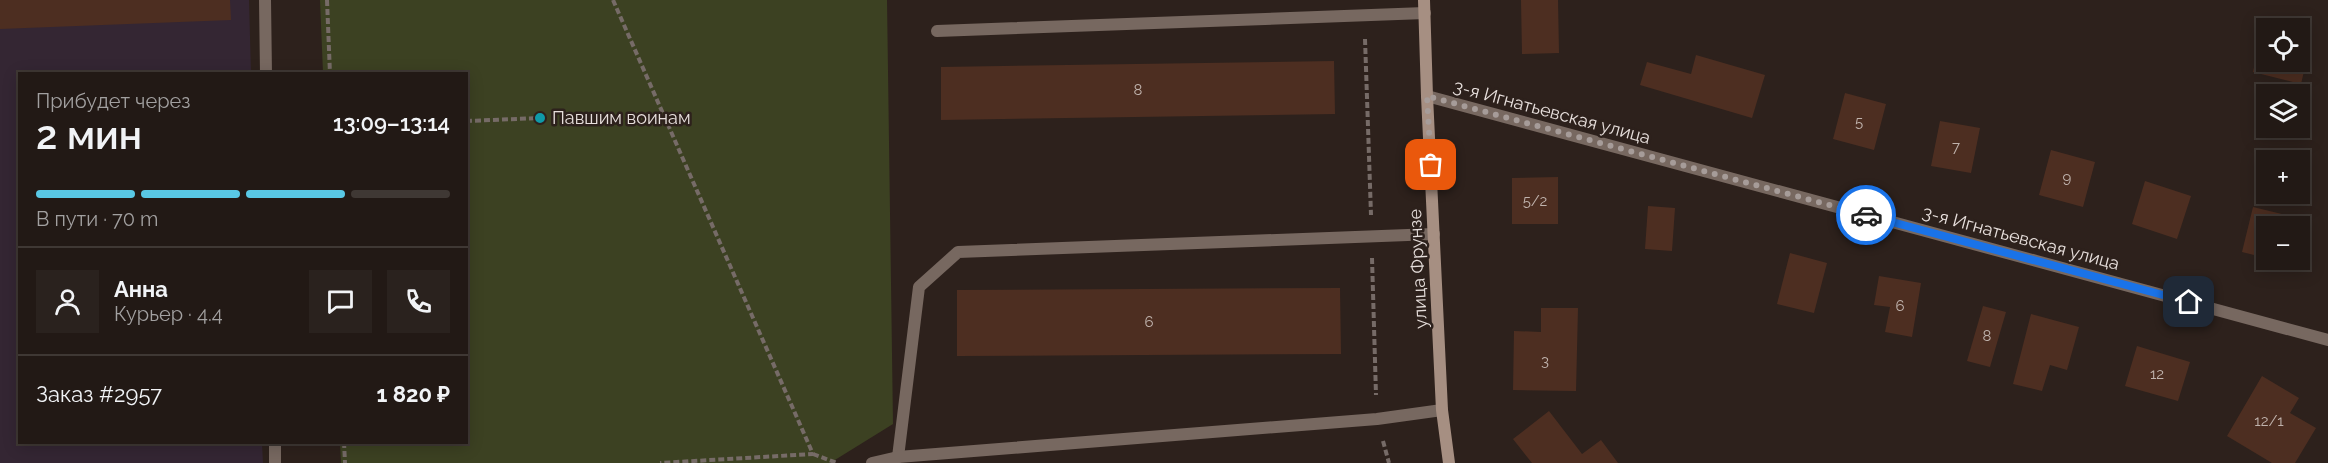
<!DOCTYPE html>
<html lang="ru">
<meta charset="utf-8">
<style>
:root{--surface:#221915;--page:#2a221e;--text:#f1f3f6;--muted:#a2a0a0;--line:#3f3834;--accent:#59c8e5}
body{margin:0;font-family:Raleway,sans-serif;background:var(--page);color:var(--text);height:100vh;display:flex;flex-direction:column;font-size:22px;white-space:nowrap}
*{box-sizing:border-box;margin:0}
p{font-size:20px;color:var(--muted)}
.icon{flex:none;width:33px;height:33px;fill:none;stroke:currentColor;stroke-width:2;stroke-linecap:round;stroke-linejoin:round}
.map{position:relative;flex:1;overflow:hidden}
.drawer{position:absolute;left:18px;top:72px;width:450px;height:372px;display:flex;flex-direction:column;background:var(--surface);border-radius:0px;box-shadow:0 3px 15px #0003,0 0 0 2px var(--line)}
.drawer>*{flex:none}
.buttons{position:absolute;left:2256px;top:18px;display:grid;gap:12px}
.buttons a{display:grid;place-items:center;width:54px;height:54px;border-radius:0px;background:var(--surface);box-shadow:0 3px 15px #0003,0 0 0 2px var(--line);font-size:30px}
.pin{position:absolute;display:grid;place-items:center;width:51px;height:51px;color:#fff;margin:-26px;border-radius:12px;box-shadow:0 3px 9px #0006}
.courier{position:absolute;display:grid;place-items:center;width:60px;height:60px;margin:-30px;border:4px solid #1a73e8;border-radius:50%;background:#fff;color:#222;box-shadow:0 2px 8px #0007}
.headline em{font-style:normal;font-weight:600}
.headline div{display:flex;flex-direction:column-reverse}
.headline{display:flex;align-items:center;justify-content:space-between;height:102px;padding:0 18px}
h1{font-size:39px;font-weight:600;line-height:45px}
.bar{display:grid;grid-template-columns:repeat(4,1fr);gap:9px 6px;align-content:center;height:72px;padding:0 18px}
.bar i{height:8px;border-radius:4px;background:var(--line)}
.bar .active{background:var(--accent)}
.bar p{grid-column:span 4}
.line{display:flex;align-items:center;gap:15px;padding:0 18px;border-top:2px solid var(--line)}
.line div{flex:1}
.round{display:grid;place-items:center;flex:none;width:63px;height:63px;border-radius:0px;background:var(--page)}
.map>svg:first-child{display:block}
.commercial{fill:#342633}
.green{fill:#3c4122}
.building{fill:#4d2e21}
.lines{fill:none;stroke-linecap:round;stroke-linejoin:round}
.path{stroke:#766b67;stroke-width:4;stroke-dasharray:6 3;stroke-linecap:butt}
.service{stroke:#776860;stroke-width:12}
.minor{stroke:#776860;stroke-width:12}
.secondary{stroke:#a68f82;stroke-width:12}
.done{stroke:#a69c99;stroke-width:6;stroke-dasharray:0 10.8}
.route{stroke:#1a73e8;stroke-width:8}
.culture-dot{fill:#0f9aa8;stroke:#2d211c;stroke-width:2}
.labels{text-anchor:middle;stroke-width:5;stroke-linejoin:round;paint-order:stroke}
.number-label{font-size:15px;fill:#c0b3ad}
.street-label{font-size:18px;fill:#e7dfdc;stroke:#2d211c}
.poi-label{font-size:18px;fill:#e7dfdc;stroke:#2d211c;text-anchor:start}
</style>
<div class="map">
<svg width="2328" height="463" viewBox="0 0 2328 463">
<rect width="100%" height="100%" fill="#2d211c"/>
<path class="commercial" d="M0 0H249L251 73 20 74V442L262 443 263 463H0Z"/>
<path class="green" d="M320 0H887L893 424 830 463H341L340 443 466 442V74L323 73Z"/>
<g class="building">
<path d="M0 0H230L231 20 0 29Z"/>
<path d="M1521 0H1558L1559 53 1522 54Z"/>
<path d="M2260 38 2266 40V62H2300V48L2309 50 2301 84 2253 72Z"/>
<path d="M1696 55 1765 75 1752 118 1640 85 1647 62 1691 74Z"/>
<path d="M1334 61 1335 114 941 120V67Z"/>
<path d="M1845 93 1886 104 1874 150 1833 139Z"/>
<path d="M1940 121 1980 128 1971 173 1931 166Z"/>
<path d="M2051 150 2095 162 2083 207 2039 195Z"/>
<path d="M1558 177V224H1512V178Z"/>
<path d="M2145 181 2191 196 2177 239 2132 224Z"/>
<path d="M1648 206 1675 208 1672 251 1645 249Z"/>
<path d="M2253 207 2298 218 2295 226H2266V258L2242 252Z"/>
<path d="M1790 253 1827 263 1814 313 1777 304Z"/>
<path d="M1879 276 1921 283 1912 337 1885 332 1890 307 1874 305Z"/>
<path d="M1340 288 1341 354 957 356V290Z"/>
<path d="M1983 306 2006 312 1990 367 1967 361Z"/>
<path d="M1541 308H1578L1576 391 1513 390 1514 331 1541 332Z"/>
<path d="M2031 314 2079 327 2067 370 2050 365 2042 391 2013 384Z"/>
<path d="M2137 346 2190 362 2178 401 2125 386Z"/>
<path d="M2262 376 2299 398 2290 413 2316 428 2295 463H2272L2227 436Z"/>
<path d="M1549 411 1582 454 1601 440 1618 463H1532L1513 439Z"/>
</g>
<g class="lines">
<g class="path">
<path d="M327 0 330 74"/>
<path d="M613 0 813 454 660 463"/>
<path d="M1365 39 1371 215"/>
<path d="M466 121 540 118"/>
<path d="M1372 258 1376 395"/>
<path d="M1383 441 1389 463"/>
<path d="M344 442 345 463"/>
<path d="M813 454 837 463"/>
</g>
<g class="service">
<path d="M937 31 1425 13"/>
<path d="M898 457 919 287 958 252 1434 234"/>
<path d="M872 463 898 457 1377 419 1442 410"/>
</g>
<g class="minor">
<path d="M265 0 266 74"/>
<path d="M1427 96 2328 340"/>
<path d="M275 442V463"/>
</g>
<path class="secondary" d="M1424 0 1427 96 1442 410 1449 463"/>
</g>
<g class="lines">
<path class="done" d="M1431 165 1427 96 1866 215"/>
<path class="route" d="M1866 215 2189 302"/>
</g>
<circle class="culture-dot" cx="540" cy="118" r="6"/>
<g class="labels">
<g class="number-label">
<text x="1138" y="95">8</text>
<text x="1859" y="127">5</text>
<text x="1956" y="152">7</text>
<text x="2067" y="183">9</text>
<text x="1535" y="206">5/2</text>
<text x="1900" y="311">6</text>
<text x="1149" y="327">6</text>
<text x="1987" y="341">8</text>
<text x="1545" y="366">3</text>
<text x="2157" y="379">12</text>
<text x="2269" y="426">12/1</text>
</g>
<g class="street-label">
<text transform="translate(1552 112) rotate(15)" y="6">3-я Игнатьевская улица</text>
<text transform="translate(2021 238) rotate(15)" y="6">3-я Игнатьевская улица</text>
<text transform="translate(1418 269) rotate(-93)" y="6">улица Фрунзе</text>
</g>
<g class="poi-label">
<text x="552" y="124">Павшим воинам</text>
</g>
</g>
</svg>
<div class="buttons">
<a><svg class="icon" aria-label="locate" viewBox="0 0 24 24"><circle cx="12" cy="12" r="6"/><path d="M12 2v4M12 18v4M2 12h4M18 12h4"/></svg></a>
<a><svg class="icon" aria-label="layers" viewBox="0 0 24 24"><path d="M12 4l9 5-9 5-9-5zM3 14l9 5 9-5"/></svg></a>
<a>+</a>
<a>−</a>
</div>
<div class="pin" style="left:1431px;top:165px;background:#ea580c"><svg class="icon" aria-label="bag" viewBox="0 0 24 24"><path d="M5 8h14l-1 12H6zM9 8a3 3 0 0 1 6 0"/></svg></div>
<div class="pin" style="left:2189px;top:302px;background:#1f2937"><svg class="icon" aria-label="home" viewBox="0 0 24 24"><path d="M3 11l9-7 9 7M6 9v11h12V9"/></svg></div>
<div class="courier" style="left:1866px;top:215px"><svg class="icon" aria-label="car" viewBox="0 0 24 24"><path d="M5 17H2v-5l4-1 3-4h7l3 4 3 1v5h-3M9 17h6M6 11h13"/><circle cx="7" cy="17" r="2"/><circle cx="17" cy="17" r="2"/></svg></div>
<section class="drawer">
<div class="headline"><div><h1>2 мин</h1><p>Прибудет через</p></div><em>13:09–13:14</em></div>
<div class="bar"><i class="active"></i><i class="active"></i><i class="active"></i><i></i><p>В пути · 70 m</p></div>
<div class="line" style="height:108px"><a class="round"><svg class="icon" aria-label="person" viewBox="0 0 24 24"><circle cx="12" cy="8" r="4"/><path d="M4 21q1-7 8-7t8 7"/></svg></a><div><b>Анна</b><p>Курьер · 4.4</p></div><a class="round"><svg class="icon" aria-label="chat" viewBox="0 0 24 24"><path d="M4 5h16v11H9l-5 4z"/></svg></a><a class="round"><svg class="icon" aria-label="phone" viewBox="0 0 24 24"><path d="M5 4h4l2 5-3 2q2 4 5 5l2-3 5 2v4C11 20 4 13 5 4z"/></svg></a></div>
<div class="line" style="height:78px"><div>Заказ #2957</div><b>1 820 ₽</b></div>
</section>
</div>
